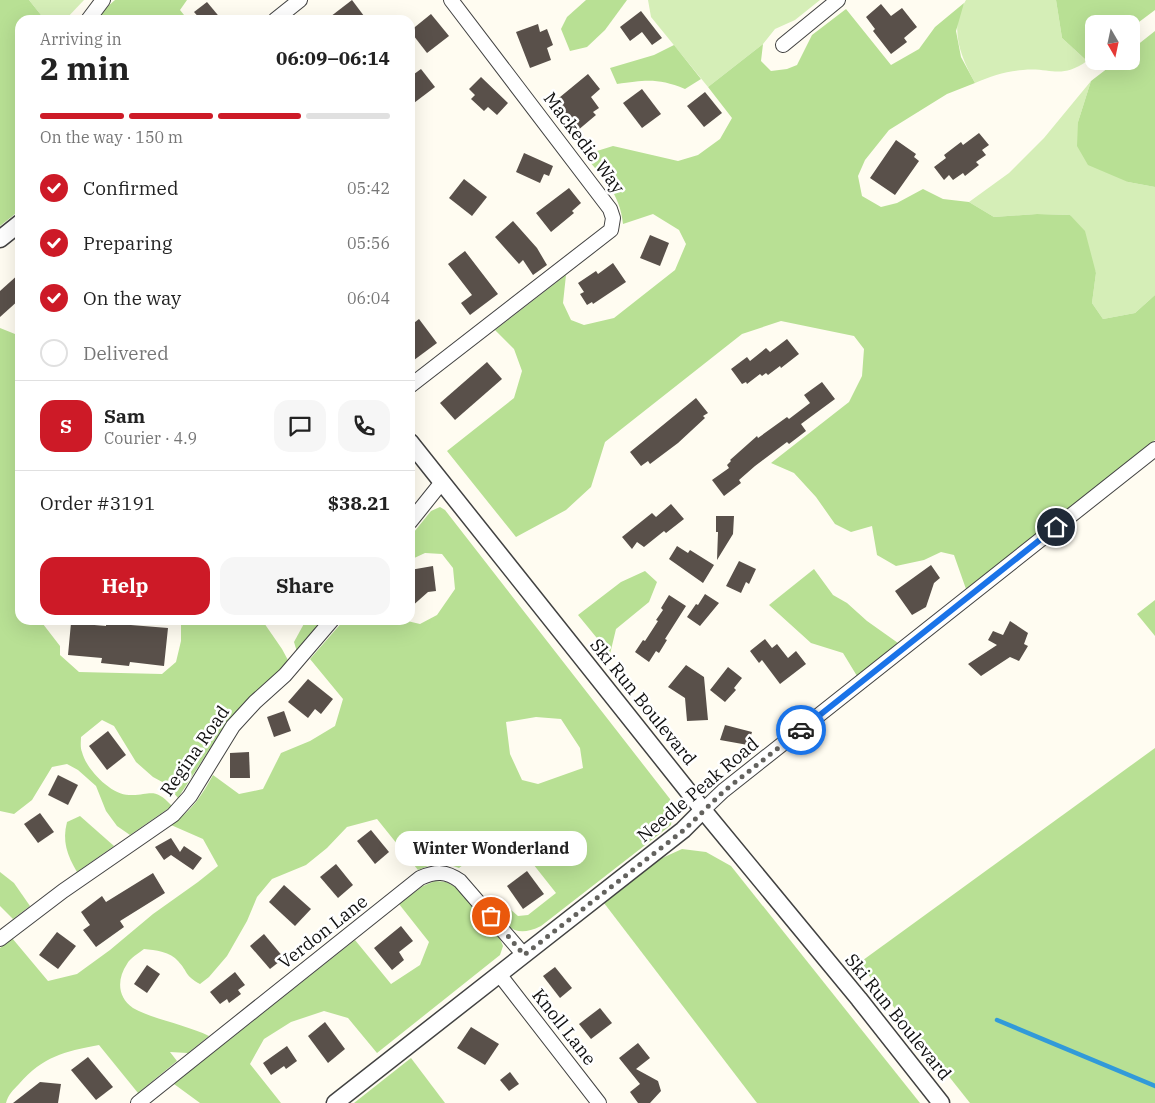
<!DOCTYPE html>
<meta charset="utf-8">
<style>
:root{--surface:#fff;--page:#f6f6f6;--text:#222;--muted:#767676;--line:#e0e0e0;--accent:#cd1a27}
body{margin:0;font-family:"IBM Plex Serif",serif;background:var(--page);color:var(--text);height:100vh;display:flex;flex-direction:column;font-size:19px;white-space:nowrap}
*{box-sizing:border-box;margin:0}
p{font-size:16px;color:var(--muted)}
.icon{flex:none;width:28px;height:28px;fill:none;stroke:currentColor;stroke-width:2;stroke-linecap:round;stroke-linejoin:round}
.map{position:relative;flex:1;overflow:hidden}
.panel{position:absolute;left:15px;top:15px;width:400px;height:610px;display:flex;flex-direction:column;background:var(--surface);border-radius:15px;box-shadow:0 5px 20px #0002}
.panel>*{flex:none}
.needle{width:32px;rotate:171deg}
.buttons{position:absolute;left:1085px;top:15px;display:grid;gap:10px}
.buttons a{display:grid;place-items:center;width:55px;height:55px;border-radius:10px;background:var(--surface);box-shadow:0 5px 20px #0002;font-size:25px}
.pin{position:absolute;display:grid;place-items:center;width:42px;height:42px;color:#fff;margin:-21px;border:2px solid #fff;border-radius:50%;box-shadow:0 1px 5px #0007}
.courier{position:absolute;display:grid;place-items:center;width:50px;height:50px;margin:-25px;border:4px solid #1a73e8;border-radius:50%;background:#fff;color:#222;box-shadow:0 1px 6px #0007}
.bubble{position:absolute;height:35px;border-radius:15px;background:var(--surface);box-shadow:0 5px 20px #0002;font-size:16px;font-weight:700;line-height:35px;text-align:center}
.headline em{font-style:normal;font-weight:700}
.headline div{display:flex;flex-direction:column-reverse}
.headline{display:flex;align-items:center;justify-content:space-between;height:85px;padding:0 25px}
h1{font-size:32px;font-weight:700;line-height:38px}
.bar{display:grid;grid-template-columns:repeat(4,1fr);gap:8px 5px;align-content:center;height:60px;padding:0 25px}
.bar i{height:6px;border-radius:4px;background:var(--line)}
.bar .current{background:var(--accent)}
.bar p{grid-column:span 4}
.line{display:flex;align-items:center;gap:12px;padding:0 25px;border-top:1px solid var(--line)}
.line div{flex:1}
.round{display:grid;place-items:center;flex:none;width:52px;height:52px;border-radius:15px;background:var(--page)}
ol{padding:0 25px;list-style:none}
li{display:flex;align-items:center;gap:15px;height:55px}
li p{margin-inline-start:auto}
li .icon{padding:5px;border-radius:50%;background:var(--accent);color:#fff;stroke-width:4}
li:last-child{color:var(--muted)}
li i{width:28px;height:28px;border:2px solid var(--line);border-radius:50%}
.cta{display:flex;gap:10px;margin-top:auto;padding:10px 25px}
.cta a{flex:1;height:58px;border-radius:15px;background:var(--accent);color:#fff;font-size:20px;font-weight:700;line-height:58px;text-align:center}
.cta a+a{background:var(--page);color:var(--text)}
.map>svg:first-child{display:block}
.green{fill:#d5eeb7}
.forest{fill:#b8e094;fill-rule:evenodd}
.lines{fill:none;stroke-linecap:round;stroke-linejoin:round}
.stream{stroke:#319ad9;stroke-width:4.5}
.building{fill:#59504a}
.minor-casing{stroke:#424242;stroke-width:16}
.tertiary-casing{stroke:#424242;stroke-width:19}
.minor{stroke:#fff;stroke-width:14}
.tertiary{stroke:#fff;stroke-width:16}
.done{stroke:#63625e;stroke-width:5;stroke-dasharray:0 9}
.route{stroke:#1a73e8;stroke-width:6}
.labels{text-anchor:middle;stroke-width:5;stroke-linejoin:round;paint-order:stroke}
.street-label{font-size:18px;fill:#0f0f0f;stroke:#fff}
</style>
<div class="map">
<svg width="1155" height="1103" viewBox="0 0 1155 1103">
<rect width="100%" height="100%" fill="#fffcf1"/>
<g class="green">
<path d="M29 0H84L65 20H45Z"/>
<path d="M648 0H820L795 20 775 29 763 44 708 87 651 17Z"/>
<path d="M966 0H1056L1062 38 1087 61C1060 80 1051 67 1023 70 1006 71 991 76 975 83 961 57 948 28 966 0Z"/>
<path d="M1091 81 1078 122 1128 182 1155 187V295L1135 313 1103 319 1092 303 1096 273 1070 215 1037 214 994 217 969 202 1009 173 1044 138Z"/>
</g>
<g class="forest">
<path d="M0 0H29L45 20H20V113L18 116 20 137V210L0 226Z"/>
<path d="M115 0H187L180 10 188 20H102L98 15Z"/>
<path d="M586 0H627L605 30 587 47 570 51 561 29 567 17Z"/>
<path d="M1056 0H1155V10L1131 28V24H1094V55L1087 61 1062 38Z"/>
<path d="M964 3 956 31 961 57 975 83 947 94 889 130 865 160 858 176 862 196 881 207 897 203 923 189 943 199 969 202 994 217 1037 214 1070 215 1085 231 1096 273 1092 303 1103 319 1135 313 1155 295V440L966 589 954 555 941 552 924 560 896 566 877 555 872 526 851 532 835 524 816 497 794 473 771 463 849 402 862 376 864 349 854 336 781 321 742 334 605 442 591 487 566 510 516 537 447 451 514 398 522 371 514 349 495 330 566 275 563 303 571 320 584 325 614 318 675 270 686 244 679 230 653 214 623 224C620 193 603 178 584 155L613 146 678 161 698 155 720 139 732 118 708 87 763 44 761 61 771 71 787 69 797 65 812 35 846 9 891 65 919 49 935 27Z"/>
<path d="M1155 31V187L1128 182 1088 165 1077 146 1078 122 1091 81 1117 61H1131V50Z"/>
<path d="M674 45 701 79 685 89C658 78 646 80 617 84L610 68 654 55Z"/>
<path d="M0 328 20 336V620H43V624L60 646V655L79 672 162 674 176 662 181 641V620H262L282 649 289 662 224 727 178 798 166 784 153 777 136 762 114 726 102 720 81 737C81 741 80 748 82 752 86 769 111 795 129 795 151 796 153 786 172 806L130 835 117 826 106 811 96 786 78 770 67 764 52 767 32 800 14 814 0 811Z"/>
<path d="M440 507 445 510 670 799 673 810 671 825 541 926C511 941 505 922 487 900L501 901 518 916 528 915 556 893 507 831 459 868C442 861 435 863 418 870L377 819 347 827 327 848 306 865 272 879 257 897 247 921 227 956 209 977 200 984C184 975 189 973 178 961 171 952 155 950 144 949 139 953 130 958 127 964 117 979 117 997 133 1008 152 1019 187 1025 209 1036L188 1053 170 1052 177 1061 138 1093 99 1045C63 1052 44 1056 19 1084 13 1090 8 1095 6 1103H0V948L12 938 48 981 77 974 110 950 153 914 198 882 218 866 203 839 171 825C192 810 201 797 213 775L239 794 263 789 281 753 310 741 335 726 343 699 310 659 344 620H403L420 624 437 615 455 589 453 568 442 554 425 553 410 560V537L431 511ZM536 717 561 719 580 748 583 768 538 784 522 780 510 754 506 722Z"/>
<path d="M814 569 833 595 847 603 867 621 898 643 857 676 843 653 811 643 769 605Z"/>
<path d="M645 571 657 582 649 602 616 629 610 654 578 615 621 582Z"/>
<path d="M1155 600V636L1137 614Z"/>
<path d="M306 620H322L297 652 294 642Z"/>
<path d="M1155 748V1103H970L859 963Z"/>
<path d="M80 816 114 846 77 872C67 855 62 841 67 822Z"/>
<path d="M682 849 706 852 731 866 920 1103H757L604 903 660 859Z"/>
<path d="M0 872 14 883 30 906 13 919 0 906Z"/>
<path d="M435 881 446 882 459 889 499 936 503 946 500 955 377 1053 348 1018 324 1011 291 1022 264 1039 250 1064 281 1103H200L174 1084 355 940 391 984 420 965 429 942 399 904 423 886Z"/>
<path d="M411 1058 445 1103H354Z"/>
</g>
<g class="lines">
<path class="stream" d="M997 1020 1155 1086"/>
</g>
<g class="building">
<path d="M352 0 367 20H326Z"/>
<path d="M207 2 222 20H201L194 12Z"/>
<path d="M881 4 891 16 902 8 917 27 904 38 907 42 891 54 873 31 875 29 866 17Z"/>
<path d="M641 11 662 38 652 45 642 32 630 41 620 27Z"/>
<path d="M431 14 449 36 427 53 410 31Z"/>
<path d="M538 24 540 32 547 29 553 45 547 48 551 60 530 68 516 32Z"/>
<path d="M421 69 435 87 410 106V77Z"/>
<path d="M588 74 600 89 591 97 599 108 593 112 596 115 577 131 554 102Z"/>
<path d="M481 77 508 103 497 115 488 107 484 111 471 99 475 95 469 89Z"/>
<path d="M642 89 661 114 642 128 623 103Z"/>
<path d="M705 92 722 113 704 127 687 106Z"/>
<path d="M979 133 989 145 982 150 986 155 976 162 979 165 965 176 963 173 953 180 949 175 944 180 934 167 946 158 944 155 961 142 963 145Z"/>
<path d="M896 140 916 154 914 157 919 161 895 195 870 178Z"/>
<path d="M524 153 553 166 549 176 544 174 540 183 516 172Z"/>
<path d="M464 179 487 197 472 216 449 198Z"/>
<path d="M569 188 581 203 572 211 574 213 551 232 536 213Z"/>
<path d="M513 221 537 248 547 265 533 275 523 260 519 264 495 237Z"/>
<path d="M650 235 669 243 660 266 640 258Z"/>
<path d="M465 251 498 294 470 315 461 303 472 295 448 264Z"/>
<path d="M613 263 626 282 593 304 592 302 587 305 580 294 584 292 578 283 596 271 598 274Z"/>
<path d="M20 273V299L0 317V291Z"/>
<path d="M419 319 437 343 410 363V326Z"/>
<path d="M787 339 799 354 781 368 780 366 768 375 766 373 762 376 760 374 747 384 746 382 742 384 731 369 747 357 750 361 766 348 770 352Z"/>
<path d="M487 362 502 379 455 420 440 403Z"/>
<path d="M822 382 835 399 801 424 806 431 789 444 787 442 755 466 739 480 741 483 724 496 712 480 729 468 727 465 731 461 730 460 757 436 758 438 787 417 789 419 810 403 804 395Z"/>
<path d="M696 398 708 413 703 416 705 418 678 443 650 464 648 461 641 466 630 452Z"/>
<path d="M671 504 684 519 666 533 664 531 644 547 637 542 632 549 622 537 652 513 656 517Z"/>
<path d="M716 516H734L733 534 717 560 718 532H716Z"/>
<path d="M677 546 688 553 690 550 714 565 703 583 669 559Z"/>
<path d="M739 561 756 569 749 584 746 582 741 593 726 586Z"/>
<path d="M931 565 940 578 934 583 926 607 912 615 895 591Z"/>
<path d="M433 566 436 591 428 592 410 608V570Z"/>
<path d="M705 594 719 603 700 626 687 617 696 604 698 605Z"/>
<path d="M669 595 686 606 665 639 667 640 659 653 656 651 649 662 635 652 643 640 645 641 658 621 656 620 663 610 661 608Z"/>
<path d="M1010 621 1028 633 1024 644 1028 646 1019 661 1010 657 981 676 968 664 997 645 988 640 993 631 1003 635Z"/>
<path d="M71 623 106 626V623L168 628 164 666 130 662 129 666 101 663 102 658 68 655Z"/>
<path d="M765 639 772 648 777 644 788 658 796 651 806 664 780 684 762 660 759 663 750 651Z"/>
<path d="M686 665 704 677 708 720 687 721 685 698 668 687Z"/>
<path d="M728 667 742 678 734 688 736 690 725 702 710 690Z"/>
<path d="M308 679 333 699 321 714 315 709 308 718 288 702Z"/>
<path d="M284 711 291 731 274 737 267 717Z"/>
<path d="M725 725 752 732 748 745 720 740Z"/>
<path d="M108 731 126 755 107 770 89 746Z"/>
<path d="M249 752 250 778H230V753Z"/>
<path d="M58 775 78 785 68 805 48 795Z"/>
<path d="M40 813 54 832 38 843 24 824Z"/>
<path d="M371 830 389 852 375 864 357 841Z"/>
<path d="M171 838 180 852 184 846 202 858 193 870 171 855 164 860 155 847Z"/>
<path d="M336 864 353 885 338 898 320 877Z"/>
<path d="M527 871 544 894 523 909 507 886Z"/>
<path d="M153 873 165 893 120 921 124 927 96 947 83 930 90 925 81 912 102 896 106 902Z"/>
<path d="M284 885 311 909 295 926 269 902Z"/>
<path d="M401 926 413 941 399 952 404 960 392 970 374 948Z"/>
<path d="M57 932 76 946 58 969 39 955Z"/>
<path d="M264 934 284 958 270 969 250 946Z"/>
<path d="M147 965 160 974 147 993 134 984Z"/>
<path d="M555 967 572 988 560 998 543 976Z"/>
<path d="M235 972 245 985 238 990 241 994 229 1003 227 999 220 1004 210 992Z"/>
<path d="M600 1008 612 1023 591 1039 579 1024Z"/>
<path d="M325 1022 345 1049 328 1063 308 1036Z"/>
<path d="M471 1027 499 1044 485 1065 457 1048Z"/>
<path d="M638 1043 650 1058 636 1069 658 1081 661 1091 650 1103H638L630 1092 640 1084 619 1058Z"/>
<path d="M287 1046 297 1061 286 1069 284 1066 271 1075 263 1063Z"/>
<path d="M88 1057 113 1087 96 1100 71 1070Z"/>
<path d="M510 1072 519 1084 509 1091 500 1080Z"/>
<path d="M40 1082 61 1084 58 1103H13Z"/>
</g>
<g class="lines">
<g class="minor-casing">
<g id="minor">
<path d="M88 20 103 0"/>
<path d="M275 20 300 0"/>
<path d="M783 45 838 0"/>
<path d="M410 386 611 230 613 218 610 209 451 0"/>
<path d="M410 522 442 482"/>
<path d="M703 810 723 791 1155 449"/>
<path d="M0 939 63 891 173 815 190 796 233 726 255 702 285 675 332 620"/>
<path d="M499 974 599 1103"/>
<path d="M138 1103 420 878C436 871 446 871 460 881L524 955"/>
</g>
</g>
<g class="tertiary-casing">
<g id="tertiary">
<path d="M0 239 20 223"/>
<path d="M410 442 703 810 859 999 941 1103"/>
<path d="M335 1103 683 830 703 810"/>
</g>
</g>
<use href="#minor" class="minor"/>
<use href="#tertiary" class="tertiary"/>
</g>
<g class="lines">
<path class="done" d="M491 916 524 955 684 830 724 791 801 730"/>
<path class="route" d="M801 730 1056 527"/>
</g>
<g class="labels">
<g class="street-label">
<text transform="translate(584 143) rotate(53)" y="6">Mackedie Way</text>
<text transform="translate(643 702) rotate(51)" y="6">Ski Run Boulevard</text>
<text transform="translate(195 751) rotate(-55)" y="6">Regina Road</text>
<text transform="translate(698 790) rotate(-40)" y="6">Needle Peak Road</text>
<text transform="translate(323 932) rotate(-38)" y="6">Verdon Lane</text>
<text transform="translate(898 1017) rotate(51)" y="6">Ski Run Boulevard</text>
<text transform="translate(564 1027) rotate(52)" y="6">Knoll Lane</text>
</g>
</g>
</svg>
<div class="buttons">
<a><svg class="needle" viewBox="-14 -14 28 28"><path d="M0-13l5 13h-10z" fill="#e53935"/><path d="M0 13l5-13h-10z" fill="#767676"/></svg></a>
</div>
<div class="pin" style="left:491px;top:916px;background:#ea580c"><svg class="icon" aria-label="bag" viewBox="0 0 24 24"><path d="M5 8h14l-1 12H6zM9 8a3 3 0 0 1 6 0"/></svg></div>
<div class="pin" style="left:1056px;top:527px;background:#1f2937"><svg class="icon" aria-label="home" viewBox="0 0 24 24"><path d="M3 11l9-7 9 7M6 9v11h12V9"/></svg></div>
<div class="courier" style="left:801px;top:730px"><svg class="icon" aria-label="car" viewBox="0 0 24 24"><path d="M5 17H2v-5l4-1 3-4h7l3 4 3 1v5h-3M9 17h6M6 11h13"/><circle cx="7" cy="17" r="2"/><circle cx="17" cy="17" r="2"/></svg></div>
<div class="bubble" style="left:395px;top:831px;width:192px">Winter Wonderland</div>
<section class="panel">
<div class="headline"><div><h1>2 min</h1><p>Arriving in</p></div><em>06:09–06:14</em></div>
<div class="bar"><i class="current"></i><i class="current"></i><i class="current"></i><i></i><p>On the way · 150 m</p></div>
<ol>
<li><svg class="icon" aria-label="check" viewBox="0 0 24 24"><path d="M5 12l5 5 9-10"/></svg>Confirmed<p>05:42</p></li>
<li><svg class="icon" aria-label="check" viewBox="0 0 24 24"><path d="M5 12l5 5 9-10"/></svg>Preparing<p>05:56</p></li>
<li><svg class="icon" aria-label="check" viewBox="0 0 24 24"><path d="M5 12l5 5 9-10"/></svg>On the way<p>06:04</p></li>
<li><i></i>Delivered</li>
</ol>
<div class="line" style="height:90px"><b class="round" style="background:var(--accent);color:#fff">S</b><div><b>Sam</b><p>Courier · 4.9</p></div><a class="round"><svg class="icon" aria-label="chat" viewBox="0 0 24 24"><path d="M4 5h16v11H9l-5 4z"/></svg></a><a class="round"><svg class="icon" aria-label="phone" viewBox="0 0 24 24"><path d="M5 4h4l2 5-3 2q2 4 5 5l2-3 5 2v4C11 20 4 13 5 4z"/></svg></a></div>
<div class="line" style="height:65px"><div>Order #3191</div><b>$38.21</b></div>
<div class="cta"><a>Help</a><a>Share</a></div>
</section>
</div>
